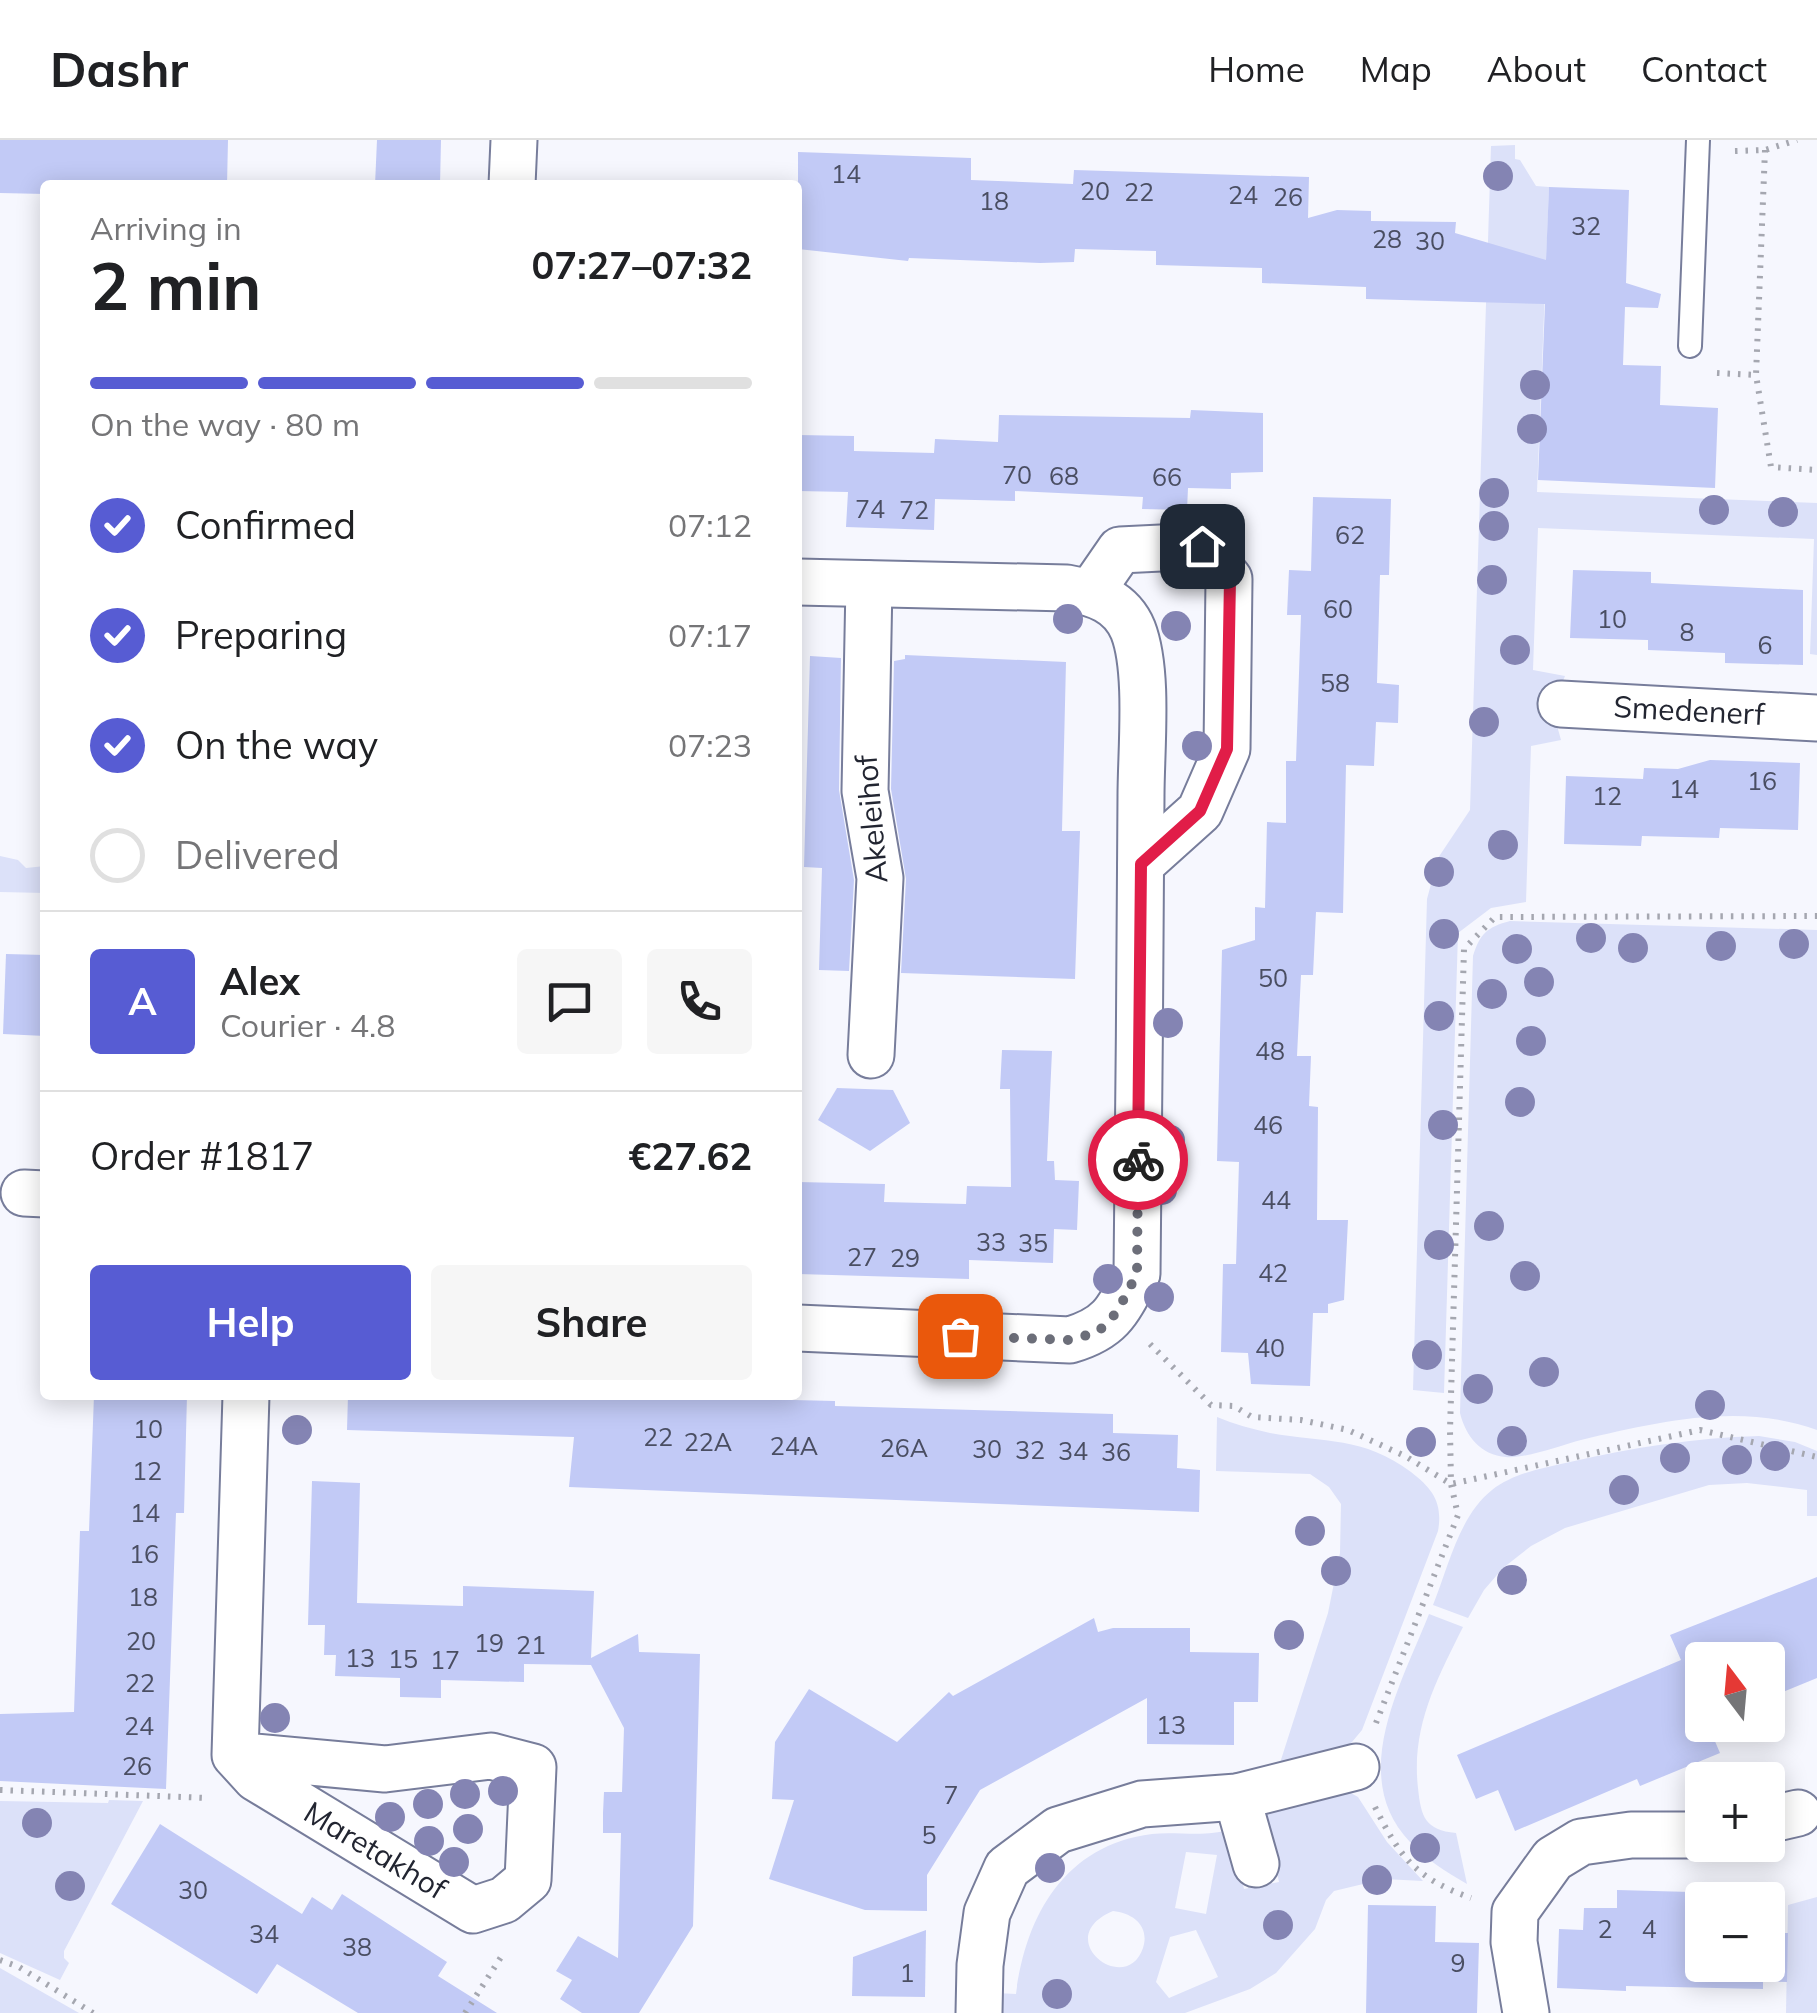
<!DOCTYPE html>
<meta charset="utf-8">
<style>
:root{--surface:#fff;--page:#f6f6f6;--text:#202124;--muted:#757577;--line:#e0e0e0;--accent:#575cd3}
body{margin:0;font-family:Mulish,sans-serif;background:var(--page);color:var(--text);height:100vh;display:flex;flex-direction:column;font-size:38px;white-space:nowrap}
*{box-sizing:border-box;margin:0}
p{font-size:32px;color:var(--muted)}
.icon{flex:none;width:55px;height:55px;fill:none;stroke:currentColor;stroke-width:2;stroke-linecap:round;stroke-linejoin:round}
.map{position:relative;flex:1;overflow:hidden}
.sheet{position:absolute;left:40px;top:40px;width:762px;height:1220px;display:flex;flex-direction:column;background:var(--surface);border-radius:10px;box-shadow:0 5px 25px #0003}
.sheet>*{flex:none}
.needle{width:65px;rotate:344deg}
.controls{position:absolute;left:1685px;top:1502px;display:grid;gap:20px}
.controls a{display:grid;place-items:center;width:100px;height:100px;border-radius:10px;background:var(--surface);box-shadow:0 5px 25px #0003;font-size:50px}
.pin{position:absolute;display:grid;place-items:center;width:85px;height:85px;color:#fff;margin:-42px;border-radius:20px;box-shadow:0 5px 15px #0006}
.courier{position:absolute;display:grid;place-items:center;width:100px;height:100px;margin:-50px;border:8px solid #e11d48;border-radius:50%;background:#fff;color:#222;box-shadow:0 2px 12px #0007}
.summary em{font-style:normal;font-weight:700}
.summary div{display:flex;flex-direction:column-reverse}
.summary{display:flex;align-items:center;justify-content:space-between;height:170px;padding:0 50px}
h1{font-size:65px;font-weight:700;line-height:75px}
.bar{display:grid;grid-template-columns:repeat(4,1fr);gap:15px 10px;align-content:center;height:120px;padding:0 50px}
.bar i{height:12px;border-radius:8px;background:var(--line)}
.bar .selected{background:var(--accent)}
.bar p{grid-column:span 4}
.line{display:flex;align-items:center;gap:25px;padding:0 50px;border-top:2px solid var(--line)}
.line div{flex:1}
.round{display:grid;place-items:center;flex:none;width:105px;height:105px;border-radius:10px;background:var(--page)}
ol{padding:0 50px;list-style:none}
li{display:flex;align-items:center;gap:30px;height:110px}
li p{margin-inline-start:auto}
li .icon{padding:10px;border-radius:50%;background:var(--accent);color:#fff;stroke-width:4}
li:last-child{color:var(--muted)}
li i{width:55px;height:55px;border:5px solid var(--line);border-radius:50%}
.cta{display:flex;gap:20px;margin-top:auto;padding:20px 50px}
.cta a{flex:1;height:115px;border-radius:10px;background:var(--accent);color:#fff;font-size:40px;font-weight:700;line-height:115px;text-align:center}
.cta a+a{background:var(--page);color:var(--text)}
header{display:flex;align-items:center;gap:60px;box-sizing:border-box;height:140px;padding:0 50px;background:var(--surface);border-bottom:2px solid var(--line)}
header strong{font-size:48px}
nav{display:flex;gap:55px;margin-inline-start:auto;font-size:35px}
.map>svg:first-child{display:block}
.green{fill:#dce1f9;fill-rule:evenodd}
.building{fill:#c2caf6}
.lines{fill:none;stroke-linecap:round;stroke-linejoin:round}
.service-casing{stroke:#777d9b;stroke-width:26}
.minor-casing{stroke:#777d9b;stroke-width:49}
.path{stroke:#a5a7b0;stroke-width:6;stroke-dasharray:2.5 8;stroke-linecap:butt}
.service{stroke:#fff;stroke-width:22}
.minor{stroke:#fff;stroke-width:45}
.tree{fill:#8484b3}
.done{stroke:#6c6e79;stroke-width:10;stroke-dasharray:0 18}
.route{stroke:#e11d48;stroke-width:12}
.labels{text-anchor:middle;stroke-width:8;stroke-linejoin:round;paint-order:stroke}
.number-label{font-size:25px;fill:#4a4e62}
.street-label{font-size:30px;fill:#222531;stroke:#fff}
</style>
<header>
<strong>Dashr</strong>
<nav><a>Home</a><a>Map</a><a>About</a><a>Contact</a></nav>
</header>
<div class="map">
<svg width="1817" height="1873" viewBox="0 0 1817 1873">
<rect width="100%" height="100%" fill="#f6f7fe"/>
<g class="green">
<path d="M1515 5V19L1520 20 1536 46 1549 47 1537 352 1817 363V515L1810 514 1814 399 1538 388 1533 530 1565 536 1552 568 1561 600 1531 606 1526 762 1491 768 1458 793 1444 1253 1413 1250 1427 759 1438 718 1470 670 1491 6Z"/>
<path d="M0 716 18 720 26 728 45 726V753L0 752Z"/>
<path d="M1510 781 1817 790V1290C1741 1262 1657 1282 1581 1300 1562 1305 1525 1319 1506 1317 1481 1315 1466 1297 1460 1273L1473 816C1480 794 1487 787 1510 781Z"/>
<path d="M1217 1277C1234 1284 1252 1289 1270 1293 1325 1303 1363 1296 1411 1332 1433 1349 1443 1363 1438 1391L1362 1590 1347 1608 1279 1626 1328 1473 1340 1413 1341 1364 1329 1347 1310 1334 1216 1331Z"/>
<path d="M1759 1296 1795 1302 1817 1311V1376H1807V1350L1747 1343 1709 1345 1565 1388 1531 1406 1503 1428 1484 1450 1468 1478 1433 1465C1448 1428 1459 1376 1492 1350 1514 1333 1543 1328 1570 1322 1634 1307 1694 1298 1759 1296Z"/>
<path d="M1429 1474 1463 1487C1437 1539 1411 1587 1418 1648 1421 1677 1425 1690 1456 1693L1467 1744C1447 1732 1426 1720 1410 1702 1347 1636 1402 1543 1429 1474Z"/>
<path d="M1335 1644 1358 1657 1387 1702 1423 1741 1384 1739 1334 1751 1326 1760 1315 1789 1276 1833 1250 1849 1185 1873H999L996 1853 1016 1854C1026 1775 1065 1705 1152 1694 1177 1691 1206 1698 1230 1689L1244 1749 1279 1742 1266 1681 1270 1666ZM1186 1712 1217 1715 1206 1774 1175 1768ZM1113 1771C1133 1773 1150 1786 1143 1808 1126 1858 1049 1798 1113 1771ZM1196 1790 1218 1837 1169 1858 1156 1842 1170 1797Z"/>
<path d="M109 1660 143 1661 64 1811V1818L69 1823 60 1840 0 1813V1661L108 1663Z"/>
<path d="M1817 1757V1873H1786L1788 1765Z"/>
<path d="M0 1828 79 1873H0Z"/>
</g>
<g class="building">
<path d="M0 0H228L227 45H45V54L0 53Z"/>
<path d="M377 0H441L440 45H375Z"/>
<path d="M798 12 971 18V40L1073 44 1074 30 1309 37 1308 78 1337 70 1371 71V81L1456 82 1455 93 1546 120 1549 47 1629 50 1626 143 1661 154 1658 168 1625 167 1623 225 1661 226 1660 265 1718 268 1715 348 1538 340 1545 164 1366 159V147L1262 143V128L1156 125V111L1075 109 1074 122 1040 123 909 118 908 121 798 109Z"/>
<path d="M1191 270 1263 273V332L1231 333V349L1188 348 1187 370 1142 369 1143 357 1015 351V361L935 359 934 390 846 387 848 352 798 351V295L854 296V311L934 313 935 299 998 302 999 275 1190 278Z"/>
<path d="M1313 357 1391 359 1389 435H1380L1377 543 1399 545 1398 583 1376 582 1374 626 1346 625 1343 773 1316 772 1313 835H1301L1297 916H1311L1309 966 1318 967 1317 1080H1348L1344 1160 1328 1164V1173H1313L1310 1246 1251 1244 1248 1213 1221 1212 1223 1124H1236L1239 1022 1217 1021 1222 810 1255 800V767L1265 768 1267 682 1286 683V621H1296L1301 475H1287L1289 430 1311 431Z"/>
<path d="M1573 430 1651 432V443L1803 450V525L1725 523V513L1648 510V500L1570 498Z"/>
<path d="M905 515 1066 522 1062 691H1080L1075 839 901 833 906 739 891 649 894 521 905 519Z"/>
<path d="M810 516 841 518 839 650 854 740 849 831 819 830 822 728 804 727Z"/>
<path d="M1710 620 1800 623 1798 690 1720 688 1719 698 1642 696 1641 706 1564 704 1566 636 1643 639 1644 628 1678 629Z"/>
<path d="M6 814 45 815V896L3 894Z"/>
<path d="M1002 910 1052 911 1047 1021H1054L1055 1040 1079 1041 1077 1090 1054 1089 1053 1123 969 1120V1139L798 1134V1042L885 1044 884 1062 966 1064 967 1046 1011 1047 1010 949H1000Z"/>
<path d="M837 948 893 950 910 983 870 1011 818 980Z"/>
<path d="M94 1255H187L184 1373H176L166 1649 0 1641V1574L74 1572 80 1391H89Z"/>
<path d="M348 1255 710 1258 835 1261V1266L1113 1274V1293L1178 1295 1177 1328 1200 1330 1199 1372 569 1347 574 1297 347 1290Z"/>
<path d="M312 1341 360 1343 357 1463 463 1466V1446L594 1451 591 1518 638 1494 639 1512 700 1514 693 1786 639 1873H582L560 1859 572 1840 556 1831 578 1796 618 1818 621 1693H603V1673L604 1652H622L624 1588 591 1525 524 1524V1542L441 1540V1558L400 1557V1538L335 1536 336 1515H324L325 1485H308Z"/>
<path d="M1817 1437V1538L1768 1558V1520H1702V1585H1708L1720 1613 1640 1646 1637 1639 1515 1691 1498 1650 1476 1659 1457 1615 1681 1520 1670 1495Z"/>
<path d="M1094 1478 1098 1492 1113 1488H1190V1512L1259 1513 1258 1562H1234V1605L1147 1604V1558L980 1650 927 1735V1771L865 1770 769 1739 794 1660 772 1659 775 1602 809 1549 897 1602 949 1552 953 1556Z"/>
<path d="M160 1684 302 1774 312 1757 332 1770 342 1754 447 1822 438 1836 497 1873H358L277 1824 257 1854 111 1764Z"/>
<path d="M1617 1750 1765 1754V1760H1702V1825H1768V1793H1788L1787 1842 1763 1841V1849L1626 1846V1851L1557 1848 1559 1789 1583 1790 1584 1768H1617Z"/>
<path d="M1368 1765 1436 1766 1435 1802 1479 1803 1477 1873H1366Z"/>
<path d="M926 1790 925 1857 852 1856 853 1817Z"/>
</g>
<g class="lines">
<g class="service-casing">
<path id="service" d="M1690 206 1698 0"/>
</g>
<g class="minor-casing">
<g id="minor">
<path d="M512 45 514 0"/>
<path d="M798 442 1067 448C1095 453 1121 461 1133 490 1149 531 1141 610 1141 656 1141 815 1138 975 1137 1134 1118 1171 1111 1188 1070 1200L798 1188"/>
<path d="M869 444 865 651 880 738 871 915"/>
<path d="M1091 452 1120 410 1202 406 1229 439 1227 609 1200 671 1141 724"/>
<path d="M1561 564 1817 578"/>
<path d="M24 1053 45 1054"/>
<path d="M235 1615 385 1629 491 1616 533 1627 528 1740 504 1760 473 1770 256 1638 235 1615 246 1255"/>
<path d="M1237 1657 1256 1724"/>
<path d="M1768 1680 1798 1673"/>
<path d="M979 1873 980 1825 987 1773 1007 1728 1058 1690 1142 1664 1237 1657 1356 1627"/>
<path d="M1526 1873 1514 1802 1515 1772 1553 1719 1581 1702 1631 1695H1702"/>
</g>
</g>
<g class="path">
<path d="M1765 10 1756 235 1771 327 1817 330"/>
<path d="M1735 11 1765 10 1797 0"/>
<path d="M1717 233 1756 235"/>
<path d="M1150 1204 1211 1265 1234 1266 1252 1277 1301 1280 1348 1290 1405 1316 1451 1344 1700 1290 1817 1317"/>
<path d="M1376 1583 1458 1375 1451 1344 1450 1290 1464 809 1495 777 1817 776"/>
<path d="M0 1650 209 1658"/>
<path d="M1375 1667C1401 1719 1416 1738 1471 1758"/>
<path d="M0 1820 19 1827 93 1873"/>
<path d="M465 1873 503 1814"/>
</g>
<use href="#service" class="service"/>
<use href="#minor" class="minor"/>
</g>
<g class="tree">
<circle cx="1498" cy="36" r="15"/>
<circle cx="1535" cy="245" r="15"/>
<circle cx="1532" cy="289" r="15"/>
<circle cx="1494" cy="353" r="15"/>
<circle cx="1714" cy="370" r="15"/>
<circle cx="1783" cy="372" r="15"/>
<circle cx="1494" cy="386" r="15"/>
<circle cx="1192" cy="434" r="15"/>
<circle cx="1492" cy="440" r="15"/>
<circle cx="1068" cy="479" r="15"/>
<circle cx="1176" cy="486" r="15"/>
<circle cx="1515" cy="510" r="15"/>
<circle cx="1484" cy="582" r="15"/>
<circle cx="1197" cy="606" r="15"/>
<circle cx="1503" cy="705" r="15"/>
<circle cx="1439" cy="732" r="15"/>
<circle cx="1444" cy="794" r="15"/>
<circle cx="1591" cy="798" r="15"/>
<circle cx="1794" cy="804" r="15"/>
<circle cx="1721" cy="806" r="15"/>
<circle cx="1633" cy="808" r="15"/>
<circle cx="1517" cy="809" r="15"/>
<circle cx="1539" cy="842" r="15"/>
<circle cx="1492" cy="854" r="15"/>
<circle cx="1439" cy="876" r="15"/>
<circle cx="1168" cy="883" r="15"/>
<circle cx="1531" cy="901" r="15"/>
<circle cx="1520" cy="962" r="15"/>
<circle cx="1443" cy="985" r="15"/>
<circle cx="1170" cy="1000" r="15"/>
<circle cx="1162" cy="1050" r="15"/>
<circle cx="1489" cy="1086" r="15"/>
<circle cx="1439" cy="1105" r="15"/>
<circle cx="1525" cy="1136" r="15"/>
<circle cx="1108" cy="1139" r="15"/>
<circle cx="1159" cy="1157" r="15"/>
<circle cx="1427" cy="1215" r="15"/>
<circle cx="1544" cy="1232" r="15"/>
<circle cx="1478" cy="1249" r="15"/>
<circle cx="1710" cy="1265" r="15"/>
<circle cx="297" cy="1290" r="15"/>
<circle cx="1512" cy="1301" r="15"/>
<circle cx="1421" cy="1302" r="15"/>
<circle cx="1775" cy="1316" r="15"/>
<circle cx="1675" cy="1318" r="15"/>
<circle cx="1737" cy="1320" r="15"/>
<circle cx="1624" cy="1350" r="15"/>
<circle cx="1310" cy="1391" r="15"/>
<circle cx="1336" cy="1431" r="15"/>
<circle cx="1512" cy="1440" r="15"/>
<circle cx="1289" cy="1495" r="15"/>
<circle cx="275" cy="1578" r="15"/>
<circle cx="503" cy="1651" r="15"/>
<circle cx="465" cy="1654" r="15"/>
<circle cx="428" cy="1664" r="15"/>
<circle cx="390" cy="1677" r="15"/>
<circle cx="37" cy="1683" r="15"/>
<circle cx="468" cy="1689" r="15"/>
<circle cx="429" cy="1701" r="15"/>
<circle cx="1425" cy="1708" r="15"/>
<circle cx="454" cy="1722" r="15"/>
<circle cx="1050" cy="1728" r="15"/>
<circle cx="1377" cy="1740" r="15"/>
<circle cx="70" cy="1746" r="15"/>
<circle cx="1278" cy="1785" r="15"/>
<circle cx="1057" cy="1854" r="15"/>
</g>
<g class="lines">
<path class="done" d="M960 1196 1070 1200 1098 1192 1117 1172 1137 1134 1138 1020"/>
<path class="route" d="M1138 1020 1141 724 1200 671 1227 609 1230 439 1202 406"/>
</g>
<g class="labels">
<g class="number-label">
<text x="846" y="43">14</text>
<text x="1095" y="60">20</text>
<text x="1139" y="61">22</text>
<text x="1243" y="64">24</text>
<text x="1288" y="66">26</text>
<text x="994" y="70">18</text>
<text x="1586" y="95">32</text>
<text x="1387" y="108">28</text>
<text x="1430" y="110">30</text>
<text x="1017" y="344">70</text>
<text x="1064" y="345">68</text>
<text x="1167" y="346">66</text>
<text x="870" y="378">74</text>
<text x="914" y="379">72</text>
<text x="1350" y="404">62</text>
<text x="1338" y="478">60</text>
<text x="1612" y="488">10</text>
<text x="1687" y="501">8</text>
<text x="1765" y="514">6</text>
<text x="1335" y="552">58</text>
<text x="1762" y="650">16</text>
<text x="1684" y="658">14</text>
<text x="1607" y="665">12</text>
<text x="1273" y="847">50</text>
<text x="1270" y="920">48</text>
<text x="1268" y="994">46</text>
<text x="1276" y="1069">44</text>
<text x="991" y="1111">33</text>
<text x="1033" y="1112">35</text>
<text x="862" y="1126">27</text>
<text x="905" y="1127">29</text>
<text x="1273" y="1142">42</text>
<text x="1270" y="1217">40</text>
<text x="148" y="1298">10</text>
<text x="658" y="1306">22</text>
<text x="708" y="1311">22A</text>
<text x="794" y="1315">24A</text>
<text x="904" y="1317">26A</text>
<text x="987" y="1318">30</text>
<text x="1030" y="1319">32</text>
<text x="1073" y="1320">34</text>
<text x="1116" y="1321">36</text>
<text x="147" y="1340">12</text>
<text x="145" y="1382">14</text>
<text x="144" y="1423">16</text>
<text x="143" y="1466">18</text>
<text x="141" y="1510">20</text>
<text x="489" y="1512">19</text>
<text x="531" y="1514">21</text>
<text x="360" y="1527">13</text>
<text x="403" y="1528">15</text>
<text x="445" y="1529">17</text>
<text x="140" y="1552">22</text>
<text x="1171" y="1594">13</text>
<text x="139" y="1595">24</text>
<text x="137" y="1635">26</text>
<text x="951" y="1664">7</text>
<text x="929" y="1704">5</text>
<text x="193" y="1759">30</text>
<text x="1605" y="1798">2</text>
<text x="1649" y="1798">4</text>
<text x="264" y="1803">34</text>
<text x="357" y="1816">38</text>
<text x="1458" y="1832">9</text>
<text x="907" y="1842">1</text>
</g>
<g class="street-label">
<text transform="translate(1689 571) rotate(3)" y="10">Smedenerf</text>
<text transform="translate(872 679) rotate(-95)" y="10">Akeleihof</text>
<text transform="translate(375 1711) rotate(31)" y="10">Maretakhof</text>
</g>
</g>
</svg>
<div class="controls">
<a><svg class="needle" viewBox="-14 -14 28 28"><path d="M0-13l5 13h-10z" fill="#e53935"/><path d="M0 13l5-13h-10z" fill="#757577"/></svg></a>
<a>+</a>
<a>−</a>
</div>
<div class="pin" style="left:960px;top:1196px;background:#ea580c"><svg class="icon" aria-label="bag" viewBox="0 0 24 24"><path d="M5 8h14l-1 12H6zM9 8a3 3 0 0 1 6 0"/></svg></div>
<div class="pin" style="left:1202px;top:406px;background:#1f2937"><svg class="icon" aria-label="home" viewBox="0 0 24 24"><path d="M3 11l9-7 9 7M6 9v11h12V9"/></svg></div>
<div class="courier" style="left:1138px;top:1020px"><svg class="icon" aria-label="bike" viewBox="0 0 24 24"><circle cx="6" cy="16" r="4"/><circle cx="18" cy="16" r="4"/><path d="M6 16l4-8h5l3 8M10 8l3 8H6M13 5h3"/></svg></div>
<section class="sheet">
<div class="summary"><div><h1>2 min</h1><p>Arriving in</p></div><em>07:27–07:32</em></div>
<div class="bar"><i class="selected"></i><i class="selected"></i><i class="selected"></i><i></i><p>On the way · 80 m</p></div>
<ol>
<li><svg class="icon" aria-label="check" viewBox="0 0 24 24"><path d="M5 12l5 5 9-10"/></svg>Confirmed<p>07:12</p></li>
<li><svg class="icon" aria-label="check" viewBox="0 0 24 24"><path d="M5 12l5 5 9-10"/></svg>Preparing<p>07:17</p></li>
<li><svg class="icon" aria-label="check" viewBox="0 0 24 24"><path d="M5 12l5 5 9-10"/></svg>On the way<p>07:23</p></li>
<li><i></i>Delivered</li>
</ol>
<div class="line" style="height:180px"><b class="round" style="background:var(--accent);color:#fff">A</b><div><b>Alex</b><p>Courier · 4.8</p></div><a class="round"><svg class="icon" aria-label="chat" viewBox="0 0 24 24"><path d="M4 5h16v11H9l-5 4z"/></svg></a><a class="round"><svg class="icon" aria-label="phone" viewBox="0 0 24 24"><path d="M5 4h4l2 5-3 2q2 4 5 5l2-3 5 2v4C11 20 4 13 5 4z"/></svg></a></div>
<div class="line" style="height:130px"><div>Order #1817</div><b>€27.62</b></div>
<div class="cta"><a>Help</a><a>Share</a></div>
</section>
</div>
